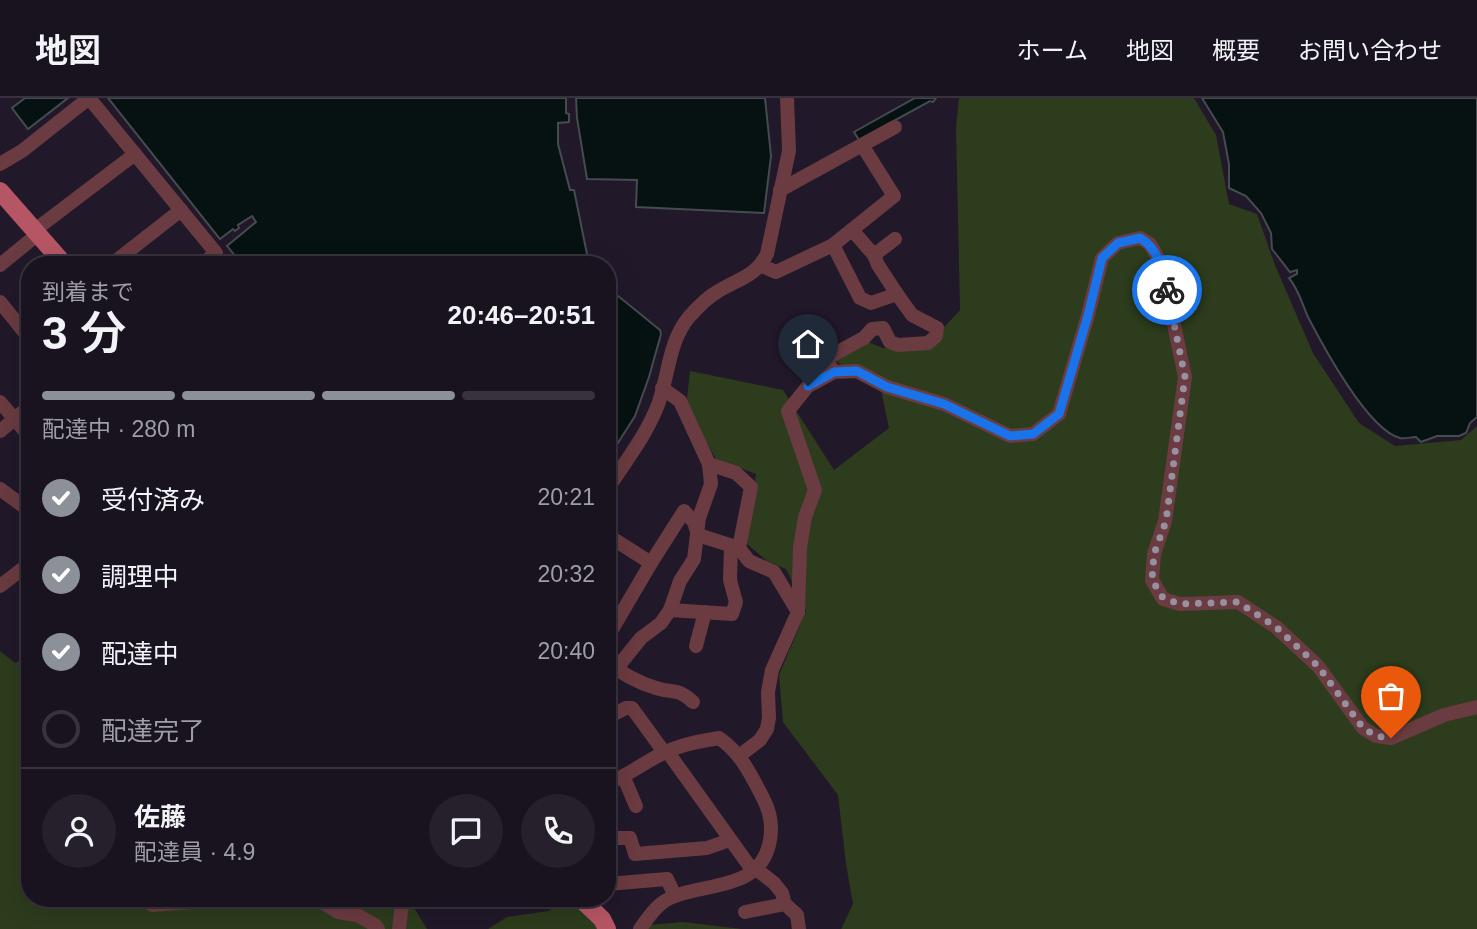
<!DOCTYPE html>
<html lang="ja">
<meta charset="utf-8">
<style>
:root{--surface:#19121f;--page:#26202c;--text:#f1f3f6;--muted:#9f9ea4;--line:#37323d;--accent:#8c9099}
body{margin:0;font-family:Arial,"Noto Sans JP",sans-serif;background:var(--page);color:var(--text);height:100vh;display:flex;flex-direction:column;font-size:26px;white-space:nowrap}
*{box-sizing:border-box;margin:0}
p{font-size:23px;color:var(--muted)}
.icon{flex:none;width:38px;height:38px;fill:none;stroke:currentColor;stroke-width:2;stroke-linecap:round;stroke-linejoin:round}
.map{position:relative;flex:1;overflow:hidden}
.panel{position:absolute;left:21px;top:158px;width:595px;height:651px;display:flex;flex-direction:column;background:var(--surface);border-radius:28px;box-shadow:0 7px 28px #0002,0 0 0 2px var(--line)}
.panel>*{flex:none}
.pin{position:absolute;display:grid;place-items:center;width:60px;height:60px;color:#fff;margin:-72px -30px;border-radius:50% 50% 50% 0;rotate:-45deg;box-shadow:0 0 7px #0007}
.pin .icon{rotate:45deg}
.courier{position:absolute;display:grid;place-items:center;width:70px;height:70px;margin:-35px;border:5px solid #1a73e8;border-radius:50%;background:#fff;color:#222;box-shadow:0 2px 9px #0007}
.overview em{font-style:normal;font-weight:600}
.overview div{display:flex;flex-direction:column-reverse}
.overview{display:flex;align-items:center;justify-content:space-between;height:119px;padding:0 21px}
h1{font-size:46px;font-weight:600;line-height:52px}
.bar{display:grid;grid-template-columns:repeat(4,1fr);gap:10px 7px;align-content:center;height:84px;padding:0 21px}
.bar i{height:9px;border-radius:5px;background:var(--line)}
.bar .selected{background:var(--accent)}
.bar p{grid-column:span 4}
.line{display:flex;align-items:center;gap:18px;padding:0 21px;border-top:2px solid var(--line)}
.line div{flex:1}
.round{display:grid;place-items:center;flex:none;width:74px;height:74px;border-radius:37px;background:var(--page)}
ol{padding:0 21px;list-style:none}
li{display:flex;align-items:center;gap:21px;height:77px}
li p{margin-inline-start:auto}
li .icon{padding:7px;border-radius:50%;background:var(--accent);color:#fff;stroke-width:4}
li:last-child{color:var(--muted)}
li i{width:38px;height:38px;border:4px solid var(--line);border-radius:50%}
header{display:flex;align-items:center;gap:42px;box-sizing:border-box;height:98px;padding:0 35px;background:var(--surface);border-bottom:2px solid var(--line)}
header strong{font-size:33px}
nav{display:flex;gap:38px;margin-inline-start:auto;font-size:24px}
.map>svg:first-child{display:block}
.green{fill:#2c3c1c}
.water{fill:#061112;stroke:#454b4f;stroke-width:2}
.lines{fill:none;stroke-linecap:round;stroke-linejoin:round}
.minor{stroke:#6a3b41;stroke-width:14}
.major{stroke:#b65665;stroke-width:18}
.done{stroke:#97909e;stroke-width:7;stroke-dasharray:0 12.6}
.route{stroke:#1a73e8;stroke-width:9}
</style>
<header>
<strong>地図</strong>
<nav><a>ホーム</a><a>地図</a><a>概要</a><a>お問い合わせ</a></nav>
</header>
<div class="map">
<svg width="1477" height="831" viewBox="0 0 1477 831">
<rect width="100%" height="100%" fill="#211829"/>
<g class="green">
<path d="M959 0H1194L1216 37 1229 106 1257 116 1275 167 1313 255 1359 325 1395 348 1461 342 1477 328V831H841L853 806 846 766 838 697 783 624 779 577 806 513 786 471 767 463 746 445 756 376 716 361 686 309 690 273 783 292 834 372 889 330 881 292 831 260 865 243 883 250 927 248 960 212 956 29Z"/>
<path d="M0 553 15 565 30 557V800H408L427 831H0Z"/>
<path d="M560 800H566L596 824 599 831H488L507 819 549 813Z"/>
<path d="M683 824 742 831H649V827Z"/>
</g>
<g class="water">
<path d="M25 0H68L28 31 12 10Z"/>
<path d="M108 0H566V15L569 16V24L558 25V46L570 92H574L589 166H242L227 148 256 124 252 118 238 127 239 130 235 133 233 131 220 141Z"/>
<path d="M576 0H765L771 58 764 115 636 109 637 82 587 81 577 20Z"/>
<path d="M915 0H936L933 4 930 3 859 42 854 34Z"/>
<path d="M1202 0H1477V319L1470 325 1466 335 1459 338H1437L1421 344 1416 339C1411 339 1405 341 1400 340 1368 332 1323 248 1308 219 1302 206 1299 192 1289 180L1297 176V172L1290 174 1272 151 1271 135 1261 115 1246 98 1229 90V66L1223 34Z"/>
<path d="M607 189 660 232 661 236 649 279 635 318 607 362Z"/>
</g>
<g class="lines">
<g class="minor">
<path d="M862 47 895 29"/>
<path d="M0 66 22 53 89 0 216 155 202 166"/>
<path d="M35 132 135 56"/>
<path d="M833 147 860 200 871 205 897 196 878 167 874 157 852 132"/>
<path d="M874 157 895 141"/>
<path d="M112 166 181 112"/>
<path d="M0 167 38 136"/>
<path d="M762 168 776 174 833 147 894 98 862 47 780 92"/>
<path d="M0 204 30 241"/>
<path d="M834 274 857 273 887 289 944 306 1010 338 1033 336 1059 316 1088 217 1102 160 1118 145 1140 140 1150 146 1161 165 1185 279 1165 423 1154 456 1152 482 1163 501 1180 506 1238 504 1276 529 1318 568 1363 630 1376 638 1391 640 1444 617 1477 609"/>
<path d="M662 290 680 303 709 366 736 375 751 389 739 450 749 463 774 474 798 514"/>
<path d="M0 304 30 339"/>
<path d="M0 333 30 308"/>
<path d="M0 391 30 413"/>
<path d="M607 392C625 364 648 335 659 304 669 275 669 243 689 219 697 210 706 200 717 194 737 181 756 179 767 156L789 53 787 0"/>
<path d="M607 437 651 465"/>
<path d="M0 488 30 465"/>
<path d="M670 512 732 516 736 504 730 482 731 448"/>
<path d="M607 540 651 465 684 413 694 424 698 437 739 450"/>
<path d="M696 548 705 514"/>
<path d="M607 562C619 575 639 585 656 590 675 596 676 589 693 604"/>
<path d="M616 571 641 540 661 525 670 512 680 483 694 461 699 420 711 386 709 366"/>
<path d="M612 617 626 610H632L664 654"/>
<path d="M667 653 753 773"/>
<path d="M739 658 760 642 767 631 769 620 768 594 772 572 798 514 800 450 805 419 815 392 788 313 808 288 834 274 825 261 864 240 872 231 883 230 890 244 898 247 928 245 936 238 937 230 912 217 897 196"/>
<path d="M624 680 636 708"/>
<path d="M607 685C629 678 645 663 666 654 683 646 701 643 719 640 741 655 751 677 763 700 771 715 773 731 769 747 758 791 709 785 675 798 658 804 650 817 640 831"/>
<path d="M607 740H630L635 756 707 750 730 742"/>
<path d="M756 771 774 785 782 795 785 806 797 817 799 831"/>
<path d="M607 786 667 781 675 798"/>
<path d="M244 800 319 802 338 814 357 817 375 827 378 831"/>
<path d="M152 807 244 800"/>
<path d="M745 814 785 806"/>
<path d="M399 831 402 805 410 800"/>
</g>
<g class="major">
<path d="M0 93 64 166"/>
<path d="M580 800 602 821 607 831"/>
</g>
</g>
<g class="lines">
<path class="done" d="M1167 192 1185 279 1166 423 1154 456 1152 482 1163 500 1180 506 1238 504 1276 529 1318 568 1363 630 1376 638 1391 640"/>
<path class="route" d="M808 288 834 274 857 273 887 289 944 306 1010 338 1033 336 1059 316 1088 217 1102 160 1118 145 1140 140C1159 151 1162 172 1167 192"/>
</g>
</svg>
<div class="pin" style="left:1391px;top:640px;background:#ea580c"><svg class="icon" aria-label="bag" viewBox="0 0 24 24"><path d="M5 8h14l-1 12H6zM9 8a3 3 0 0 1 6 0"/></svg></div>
<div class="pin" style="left:808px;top:288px;background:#1f2937"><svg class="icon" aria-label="home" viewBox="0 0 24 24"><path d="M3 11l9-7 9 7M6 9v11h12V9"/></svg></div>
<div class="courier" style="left:1167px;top:192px"><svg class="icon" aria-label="bike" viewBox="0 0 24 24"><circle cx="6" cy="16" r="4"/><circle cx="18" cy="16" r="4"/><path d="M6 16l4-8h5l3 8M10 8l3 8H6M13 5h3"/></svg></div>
<section class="panel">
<div class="overview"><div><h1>3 分</h1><p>到着まで</p></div><em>20:46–20:51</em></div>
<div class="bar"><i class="selected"></i><i class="selected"></i><i class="selected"></i><i></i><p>配達中 · 280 m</p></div>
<ol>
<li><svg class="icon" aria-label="check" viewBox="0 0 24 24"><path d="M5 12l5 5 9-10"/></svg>受付済み<p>20:21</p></li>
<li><svg class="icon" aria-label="check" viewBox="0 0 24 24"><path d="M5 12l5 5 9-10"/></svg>調理中<p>20:32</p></li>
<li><svg class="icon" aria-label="check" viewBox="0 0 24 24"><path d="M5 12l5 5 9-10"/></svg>配達中<p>20:40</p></li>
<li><i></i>配達完了</li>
</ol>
<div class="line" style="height:126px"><a class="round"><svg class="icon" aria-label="person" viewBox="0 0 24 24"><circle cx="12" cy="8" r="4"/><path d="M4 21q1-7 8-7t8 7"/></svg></a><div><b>佐藤</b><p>配達員 · 4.9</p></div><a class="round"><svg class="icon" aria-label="chat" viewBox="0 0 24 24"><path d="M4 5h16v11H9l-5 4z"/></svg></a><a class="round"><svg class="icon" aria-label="phone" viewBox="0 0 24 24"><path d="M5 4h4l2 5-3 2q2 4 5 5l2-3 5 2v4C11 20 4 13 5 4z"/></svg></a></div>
</section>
</div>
